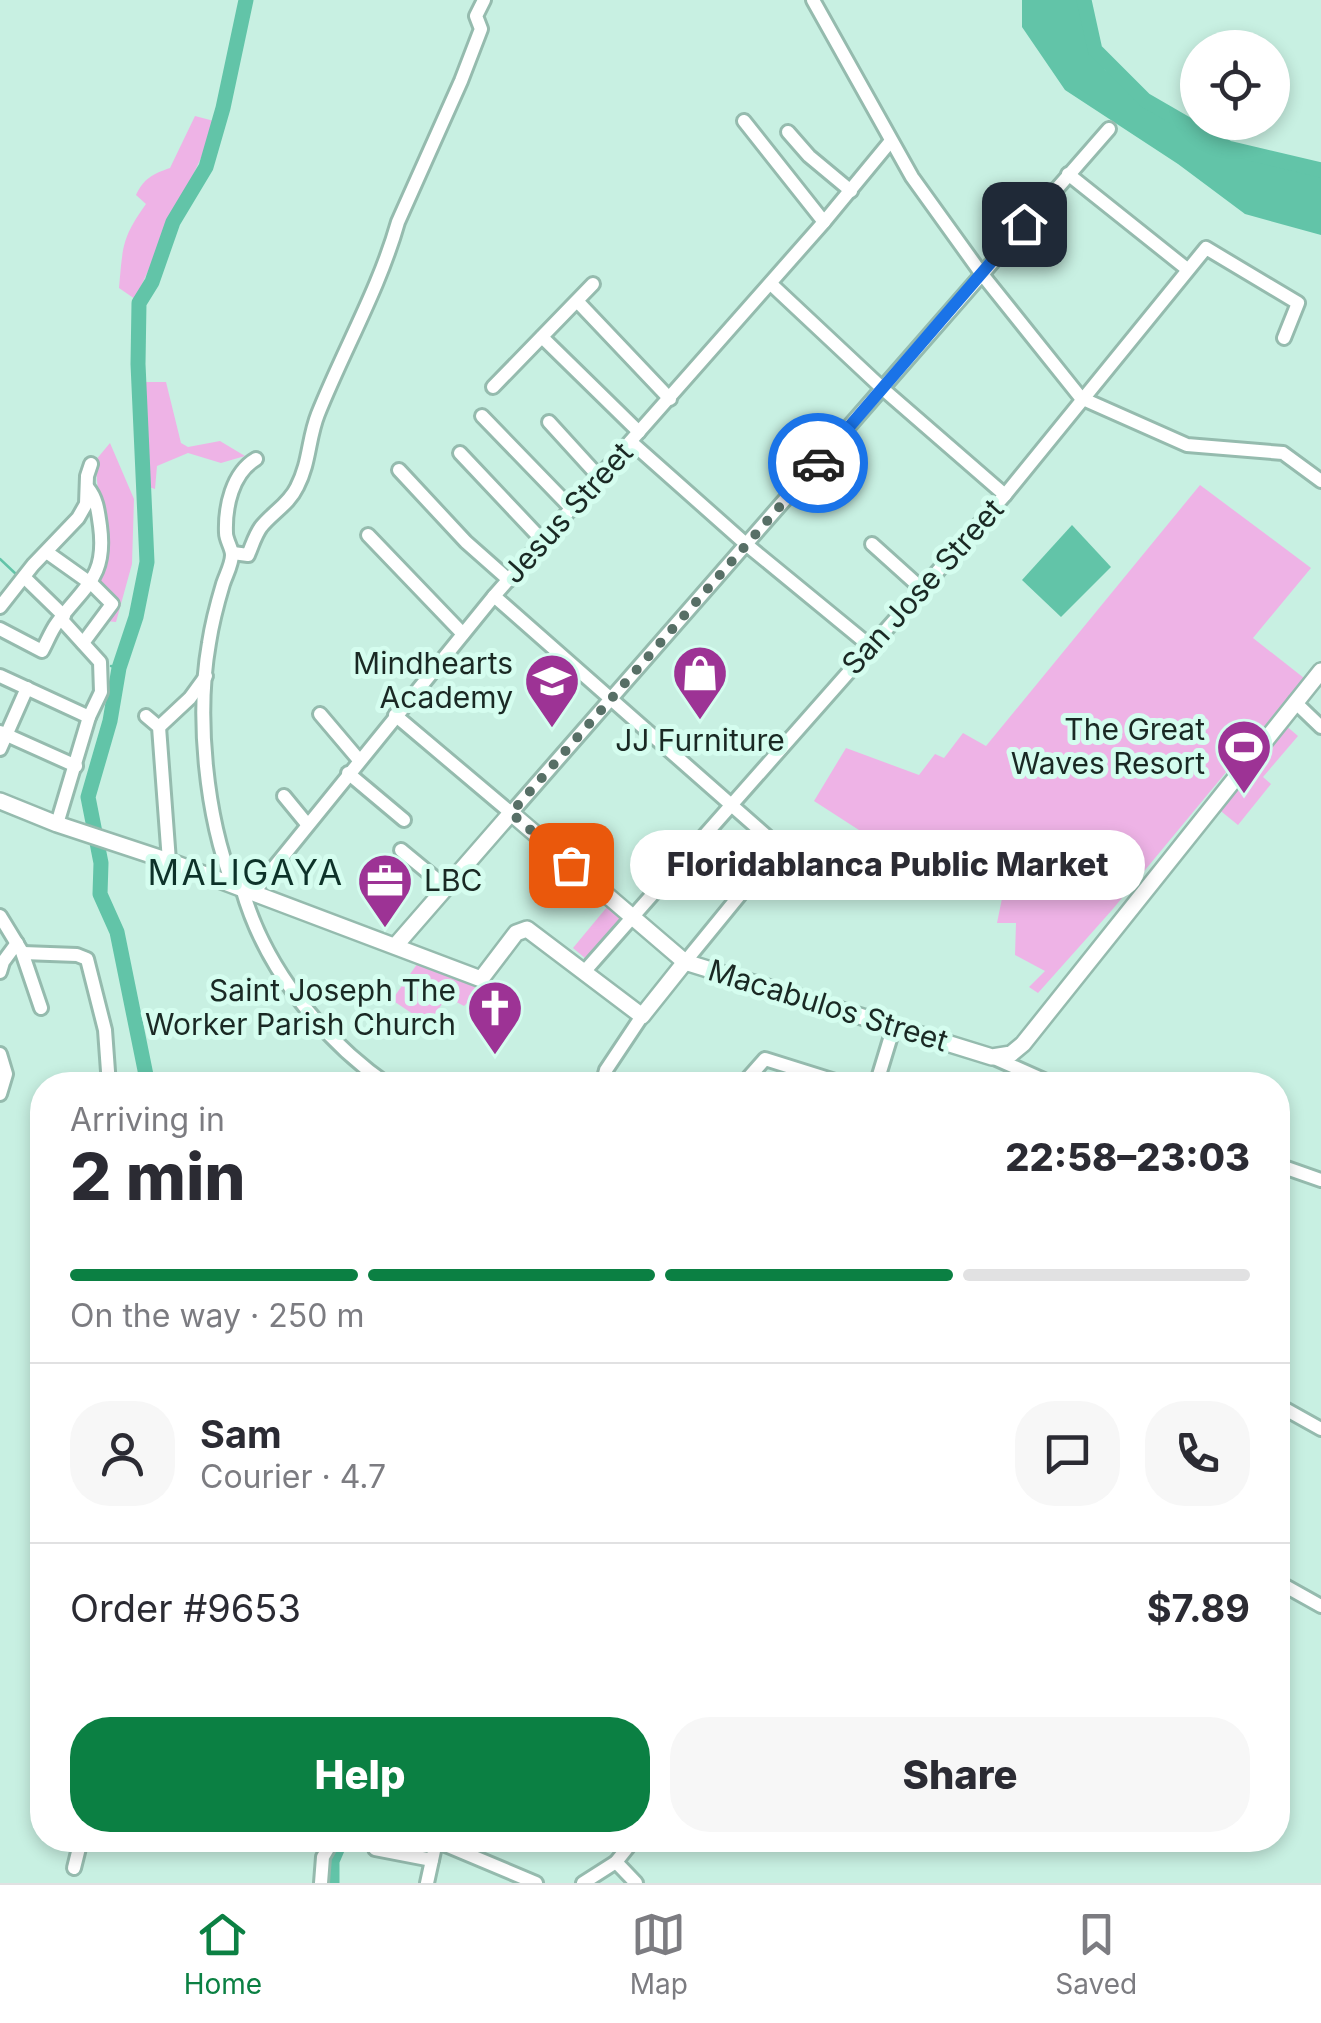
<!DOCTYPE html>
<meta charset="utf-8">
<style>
:root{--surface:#fff;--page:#f7f7f7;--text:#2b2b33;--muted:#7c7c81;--line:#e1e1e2;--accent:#0b8043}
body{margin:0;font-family:Inter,sans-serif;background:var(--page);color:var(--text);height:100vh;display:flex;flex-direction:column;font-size:38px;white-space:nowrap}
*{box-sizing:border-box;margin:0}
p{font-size:32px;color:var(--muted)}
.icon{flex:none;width:55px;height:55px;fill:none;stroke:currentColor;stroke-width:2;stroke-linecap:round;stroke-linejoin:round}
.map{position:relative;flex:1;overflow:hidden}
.details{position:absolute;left:30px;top:1072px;width:1260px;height:780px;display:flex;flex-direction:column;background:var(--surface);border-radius:40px;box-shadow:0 5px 15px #0003}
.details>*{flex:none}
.fabs{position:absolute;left:1180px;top:30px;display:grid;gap:20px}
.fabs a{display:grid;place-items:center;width:110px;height:110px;border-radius:50%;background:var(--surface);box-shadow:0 5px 15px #0003;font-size:50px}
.pin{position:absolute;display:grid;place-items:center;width:85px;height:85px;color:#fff;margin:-42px;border-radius:20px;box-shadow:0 5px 15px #0006}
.courier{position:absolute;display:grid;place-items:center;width:100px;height:100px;margin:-50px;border:8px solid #1a73e8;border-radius:50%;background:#fff;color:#222;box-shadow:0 2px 12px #0007}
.bubble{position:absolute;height:70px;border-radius:35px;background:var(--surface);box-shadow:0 5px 15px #0003;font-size:32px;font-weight:800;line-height:70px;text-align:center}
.overview em{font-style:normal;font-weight:800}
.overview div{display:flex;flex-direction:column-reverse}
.overview{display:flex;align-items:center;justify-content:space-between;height:170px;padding:0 40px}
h1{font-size:65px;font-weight:800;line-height:75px}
.bar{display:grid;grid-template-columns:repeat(4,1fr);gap:15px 10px;align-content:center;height:120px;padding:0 40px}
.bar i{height:12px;border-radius:8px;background:var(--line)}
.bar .on{background:var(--accent)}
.bar p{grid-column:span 4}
.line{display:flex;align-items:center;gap:25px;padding:0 40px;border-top:2px solid var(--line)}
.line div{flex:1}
.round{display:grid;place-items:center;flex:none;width:105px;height:105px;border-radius:40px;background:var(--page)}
.cta{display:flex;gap:20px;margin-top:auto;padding:20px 40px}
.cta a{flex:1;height:115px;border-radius:40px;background:var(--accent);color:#fff;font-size:40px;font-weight:800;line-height:115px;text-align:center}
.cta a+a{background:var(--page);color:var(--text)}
.menu{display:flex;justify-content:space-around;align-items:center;height:140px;border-top:2px solid var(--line);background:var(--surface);font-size:28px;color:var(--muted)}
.menu a{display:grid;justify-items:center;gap:5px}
.menu .on{color:var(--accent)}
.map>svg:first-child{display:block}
.green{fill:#eeb3e6}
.water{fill:#62c4a8}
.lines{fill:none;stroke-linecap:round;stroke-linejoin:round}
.stream{stroke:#62c4a8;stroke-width:2.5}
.river{stroke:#62c4a8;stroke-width:15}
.minor-casing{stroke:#95bbae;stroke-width:18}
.major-casing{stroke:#95bbae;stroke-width:20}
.minor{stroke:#fff;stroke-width:12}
.major{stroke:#fff;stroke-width:15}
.done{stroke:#576f66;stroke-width:10;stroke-dasharray:0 18}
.route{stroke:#1a73e8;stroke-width:12}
.labels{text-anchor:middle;stroke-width:10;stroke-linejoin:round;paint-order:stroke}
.street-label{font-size:30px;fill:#1a2924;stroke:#d5fdef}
.poi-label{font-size:30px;fill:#1a2924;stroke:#d5fdef;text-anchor:end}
.quarter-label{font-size:35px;letter-spacing:2.5px;fill:#0d3229;stroke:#d5fdef}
</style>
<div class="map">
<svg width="1321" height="1883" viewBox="0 0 1321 1883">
<rect width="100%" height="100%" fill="#c8f0e2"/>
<g class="green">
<path d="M195 116 214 121 207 145 135 299 119 288C123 247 121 239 146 204L136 195C144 178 153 174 170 168Z"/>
<path d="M142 382H166L181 443 188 447 220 441 245 456 221 463 188 453 157 466 155 489 146 486Z"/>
<path d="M110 443 134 499 132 564 116 622 105 621 110 598 95 580 106 568 95 461Z"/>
<path d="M1200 485 1311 568 1253 638 1304 678 1112 910 1038 993 1029 987 1045 971 1015 955 1016 923H997L1007 874 876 841 814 801 846 748 919 775 935 754 944 758 963 733 986 746Z"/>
<path d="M1284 724 1298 736 1263 777 1271 784 1238 825 1217 808Z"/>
<path d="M607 907 626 923 592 964 573 948Z"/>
<path d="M422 957 479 982 487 987 474 1006 467 1003 464 1006 447 997 428 1024 392 1000Z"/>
</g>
<g class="water">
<path d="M1022 0H1082L1085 31 1105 70 1178 124 1247 158 1321 170V235L1245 214 1178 164 1065 90 1022 27Z"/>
<path d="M1072 525 1111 567 1061 617 1022 580Z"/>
</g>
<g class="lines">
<g class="stream">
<path d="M0 559 17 575"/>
<path d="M111 666 119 668"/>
</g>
<g class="river">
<path d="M1084 0 1095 50 1145 100 1228 148 1321 170"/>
<path d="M148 1085 117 932 100 894 101 863 88 797 110 721 119 668 136 617 147 562 138 364 139 303 152 282 173 222 206 167 223 108 246 0"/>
<path d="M332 1883V1861L341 1840"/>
</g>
<g class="minor-casing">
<g id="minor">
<path d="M813 0 912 177 981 273 1081 398 1187 445 1283 453 1321 481"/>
<path d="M744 121 824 222"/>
<path d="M788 132 809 156 851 191"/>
<path d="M1068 174 1187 269"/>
<path d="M771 284 883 389 1005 495"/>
<path d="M578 302 670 399"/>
<path d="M542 337 639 432"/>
<path d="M493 387 593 284"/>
<path d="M482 416 572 509"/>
<path d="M549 422 600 478"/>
<path d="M631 442 747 545 870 646"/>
<path d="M460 453 543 541"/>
<path d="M399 470 466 542 509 580"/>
<path d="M368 535 463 634"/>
<path d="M872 544 922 589"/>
<path d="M48 553 93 585 112 604 83 643"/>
<path d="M233 553 248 555C252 546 255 535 261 527 272 513 289 504 297 487 310 462 308 439 318 414 344 349 379 289 398 222L461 81 481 29 476 16 484 0"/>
<path d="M24 577 64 616"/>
<path d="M494 596 779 847 834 883"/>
<path d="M0 607 33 565 78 518 86 504 87 476 91 464"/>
<path d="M0 629 42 651C47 642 51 631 57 623 84 586 107 578 100 526 98 512 97 499 88 488"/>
<path d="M0 676 89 717"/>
<path d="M1295 702 1321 727"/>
<path d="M320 714 359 760"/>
<path d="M395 715 511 813 1109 129"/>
<path d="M146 716 159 727 169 861"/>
<path d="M159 727 190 698 206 676"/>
<path d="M0 732 76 766"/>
<path d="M0 749 27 688"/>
<path d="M348 773 404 820"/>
<path d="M284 796 307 824"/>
<path d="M57 824 89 717 101 692 100 662 61 619"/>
<path d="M401 850 447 888"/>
<path d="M233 885C206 816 196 717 209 643 212 623 217 604 223 584 226 575 232 564 232 555 232 548 226 540 226 533 225 507 232 473 256 459"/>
<path d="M242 888C264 967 321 1038 388 1085"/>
<path d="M254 892 494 596 824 222 890 142"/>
<path d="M0 916 22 952 41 1008"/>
<path d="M23 953 77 955 87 959 105 1030 109 1085"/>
<path d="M685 962 779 847"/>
<path d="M0 972 3 962 17 943"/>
<path d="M584 972 1005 495 1206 248 1298 303 1284 338"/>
<path d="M0 1054 6 1074 0 1094"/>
<path d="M992 1057 1055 1085"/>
<path d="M602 1085 606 1070 642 1016"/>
<path d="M742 1085 765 1059 848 1085"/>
<path d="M876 1085 894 1026"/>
<path d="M1278 1165 1321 1180"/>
<path d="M1278 1405 1321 1429"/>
<path d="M1278 1582 1321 1606"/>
<path d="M376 1840 375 1849 432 1860"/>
<path d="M436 1841 536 1883"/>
<path d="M616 1862 636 1883"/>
<path d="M74 1868 81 1840"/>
<path d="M321 1883 323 1857 333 1840"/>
<path d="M427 1883 434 1851"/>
<path d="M583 1883 616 1862 628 1847V1840"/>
</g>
</g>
<g class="major-casing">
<g id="major">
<path d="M0 801 57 824 169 861 481 979 516 933 527 929 642 1016 685 962"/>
<path d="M396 945 511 813 685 962 992 1057 1011 1054 1023 1044 1321 671"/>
</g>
</g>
<use href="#minor" class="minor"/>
<use href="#major" class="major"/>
</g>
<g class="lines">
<path class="done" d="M571 865 511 813 818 463"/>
<path class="route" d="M818 463 1024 224"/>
</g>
<defs>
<g id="shop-pin" transform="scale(2.875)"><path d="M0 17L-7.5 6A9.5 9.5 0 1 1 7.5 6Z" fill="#9d3395" stroke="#d5fdef"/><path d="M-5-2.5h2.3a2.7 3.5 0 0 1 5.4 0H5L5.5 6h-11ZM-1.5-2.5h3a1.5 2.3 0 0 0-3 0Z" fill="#fff"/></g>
<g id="school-pin" transform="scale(2.875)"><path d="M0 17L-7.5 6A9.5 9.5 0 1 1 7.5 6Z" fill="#9d3395" stroke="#d5fdef"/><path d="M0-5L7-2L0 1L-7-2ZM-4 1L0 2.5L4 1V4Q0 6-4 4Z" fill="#fff"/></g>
<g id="stadium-pin" transform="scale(2.875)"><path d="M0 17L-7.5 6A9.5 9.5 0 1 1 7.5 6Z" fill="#9d3395" stroke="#d5fdef"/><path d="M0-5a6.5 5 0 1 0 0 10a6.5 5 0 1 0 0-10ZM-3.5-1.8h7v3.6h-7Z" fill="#fff"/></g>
<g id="office-pin" transform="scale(2.875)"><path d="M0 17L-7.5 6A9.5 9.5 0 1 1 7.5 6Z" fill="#9d3395" stroke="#d5fdef"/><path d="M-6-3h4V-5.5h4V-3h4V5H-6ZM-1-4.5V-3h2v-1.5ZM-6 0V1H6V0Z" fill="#fff"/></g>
<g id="church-pin" transform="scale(2.875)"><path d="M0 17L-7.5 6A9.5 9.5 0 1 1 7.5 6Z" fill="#9d3395" stroke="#d5fdef"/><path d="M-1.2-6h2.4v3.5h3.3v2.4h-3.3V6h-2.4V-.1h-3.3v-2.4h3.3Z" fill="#fff"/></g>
</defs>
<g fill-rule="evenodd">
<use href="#shop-pin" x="700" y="673"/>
<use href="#school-pin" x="552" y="681"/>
<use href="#stadium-pin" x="1244" y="747"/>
<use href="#office-pin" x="385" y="881"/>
<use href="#church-pin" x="495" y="1008"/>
</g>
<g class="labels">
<g class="street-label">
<text transform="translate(568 513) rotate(-48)" y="10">Jesus Street</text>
<text transform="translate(923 587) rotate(-48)" y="10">San Jose Street</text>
<text transform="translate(828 1006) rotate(17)" y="10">Macabulos Street</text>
</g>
<g class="poi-label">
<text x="513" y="674">Mindhearts<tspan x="513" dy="34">Academy</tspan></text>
<text x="1205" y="740">The Great<tspan x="1205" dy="34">Waves Resort</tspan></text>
<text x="700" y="751" text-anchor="middle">JJ Furniture</text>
<text x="424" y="891" text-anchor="start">LBC</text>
<text x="456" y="1001">Saint Joseph The<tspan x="456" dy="34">Worker Parish Church</tspan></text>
</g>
<g class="quarter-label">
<text x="246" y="885">MALIGAYA</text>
</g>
</g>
</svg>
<div class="fabs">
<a><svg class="icon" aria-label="locate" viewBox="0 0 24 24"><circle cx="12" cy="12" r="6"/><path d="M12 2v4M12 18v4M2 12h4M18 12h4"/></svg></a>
</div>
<div class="pin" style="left:571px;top:865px;background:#ea580c"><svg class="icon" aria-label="bag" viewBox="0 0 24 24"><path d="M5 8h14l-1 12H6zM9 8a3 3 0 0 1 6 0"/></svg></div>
<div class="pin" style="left:1024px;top:224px;background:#1f2937"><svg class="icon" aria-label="home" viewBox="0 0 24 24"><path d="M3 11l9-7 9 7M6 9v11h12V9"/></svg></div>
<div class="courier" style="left:818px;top:463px"><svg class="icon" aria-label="car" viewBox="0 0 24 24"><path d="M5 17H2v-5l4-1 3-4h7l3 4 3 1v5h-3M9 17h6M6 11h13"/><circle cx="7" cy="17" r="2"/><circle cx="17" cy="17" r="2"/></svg></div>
<div class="bubble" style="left:630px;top:830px;width:515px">Floridablanca Public Market</div>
<section class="details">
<div class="overview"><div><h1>2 min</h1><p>Arriving in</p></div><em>22:58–23:03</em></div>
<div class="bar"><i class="on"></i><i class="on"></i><i class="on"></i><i></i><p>On the way · 250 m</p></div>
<div class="line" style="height:180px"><a class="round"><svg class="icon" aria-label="person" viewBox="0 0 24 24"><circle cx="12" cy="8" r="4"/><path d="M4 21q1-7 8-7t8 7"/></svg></a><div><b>Sam</b><p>Courier · 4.7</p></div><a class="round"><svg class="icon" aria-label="chat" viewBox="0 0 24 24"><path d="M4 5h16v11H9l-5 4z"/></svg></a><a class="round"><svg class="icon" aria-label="phone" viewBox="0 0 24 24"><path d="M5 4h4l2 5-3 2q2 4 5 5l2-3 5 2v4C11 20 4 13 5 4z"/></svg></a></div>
<div class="line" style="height:130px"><div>Order #9653</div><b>$7.89</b></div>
<div class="cta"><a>Help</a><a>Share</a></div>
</section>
</div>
<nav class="menu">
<a class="on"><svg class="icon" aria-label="home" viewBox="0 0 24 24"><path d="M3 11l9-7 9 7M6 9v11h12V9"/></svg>Home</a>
<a><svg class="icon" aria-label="map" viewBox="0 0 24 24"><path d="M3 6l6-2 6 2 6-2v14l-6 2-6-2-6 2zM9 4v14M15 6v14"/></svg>Map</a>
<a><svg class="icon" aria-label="saved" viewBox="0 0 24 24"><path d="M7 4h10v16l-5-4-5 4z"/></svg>Saved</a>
</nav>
